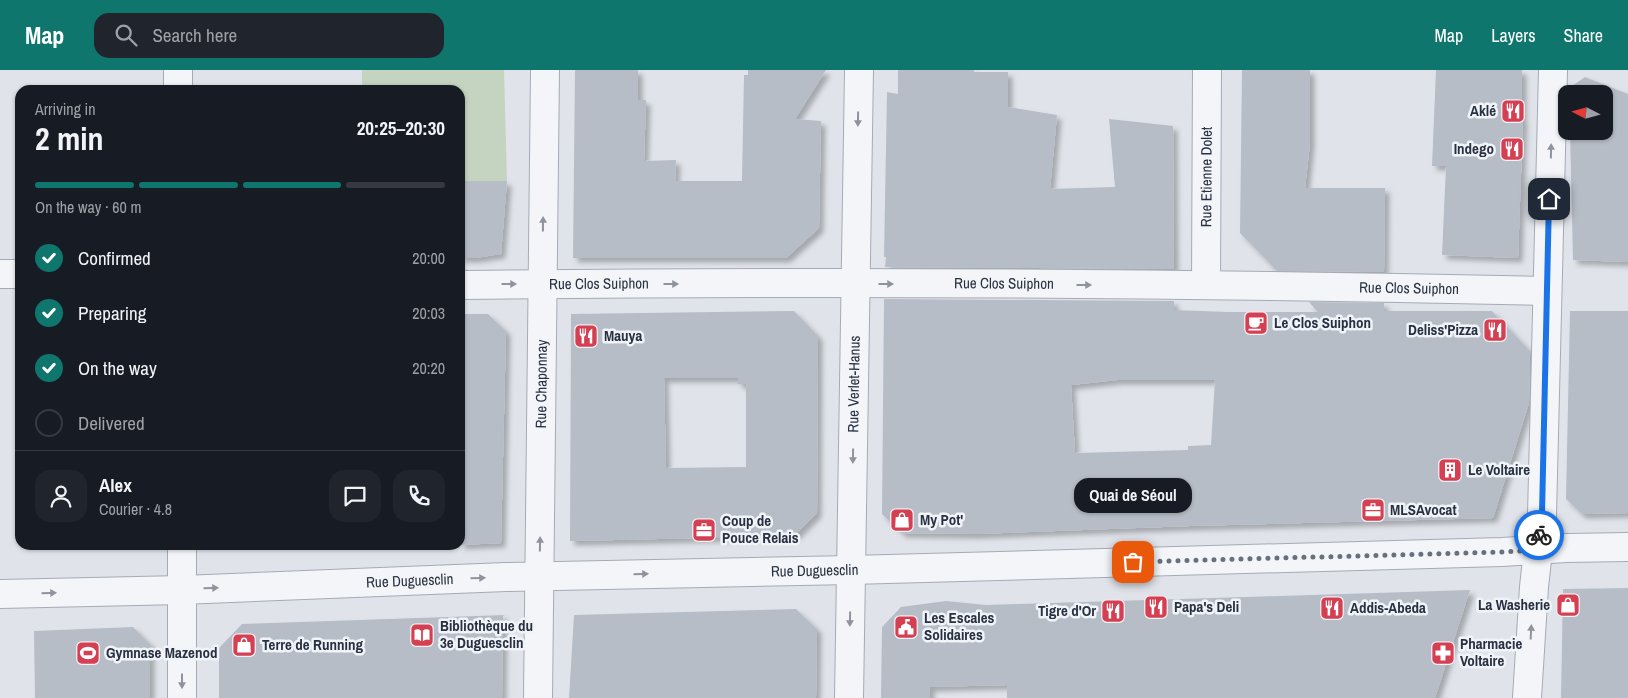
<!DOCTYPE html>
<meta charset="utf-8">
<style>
:root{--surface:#171b24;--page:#20242c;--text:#f1f3f6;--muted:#9ea1a6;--line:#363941;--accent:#0f766e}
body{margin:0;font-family:"Archivo Narrow",sans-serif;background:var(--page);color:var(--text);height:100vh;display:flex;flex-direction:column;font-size:19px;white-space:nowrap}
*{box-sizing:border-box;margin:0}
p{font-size:16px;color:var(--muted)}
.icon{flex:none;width:28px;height:28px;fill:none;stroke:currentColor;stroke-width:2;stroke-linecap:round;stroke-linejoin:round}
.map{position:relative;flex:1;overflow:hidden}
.drawer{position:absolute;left:15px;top:15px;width:450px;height:465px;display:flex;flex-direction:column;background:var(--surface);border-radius:15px;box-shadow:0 1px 4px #0004}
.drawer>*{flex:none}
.needle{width:32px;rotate:276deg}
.tools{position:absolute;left:1558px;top:15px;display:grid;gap:10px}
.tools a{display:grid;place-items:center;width:55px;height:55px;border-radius:10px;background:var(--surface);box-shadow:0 1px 4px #0004;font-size:25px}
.pin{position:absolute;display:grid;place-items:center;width:42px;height:42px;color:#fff;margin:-21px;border-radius:10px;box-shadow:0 2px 8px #0006}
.courier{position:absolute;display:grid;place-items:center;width:50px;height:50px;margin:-25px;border:4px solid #1a73e8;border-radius:50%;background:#fff;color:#222;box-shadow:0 1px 6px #0007}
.bubble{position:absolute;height:35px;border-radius:15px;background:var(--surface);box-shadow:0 1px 4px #0004;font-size:16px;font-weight:700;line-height:35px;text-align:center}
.head em{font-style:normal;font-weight:700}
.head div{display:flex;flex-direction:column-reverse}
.head{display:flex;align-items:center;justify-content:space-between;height:85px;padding:0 20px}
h1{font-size:32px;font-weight:700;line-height:38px}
.bar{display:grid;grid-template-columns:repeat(4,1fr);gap:8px 5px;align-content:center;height:60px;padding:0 20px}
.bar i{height:6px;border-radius:4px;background:var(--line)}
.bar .current{background:var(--accent)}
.bar p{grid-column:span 4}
.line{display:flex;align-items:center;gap:12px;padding:0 20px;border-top:1px solid var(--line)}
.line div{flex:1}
.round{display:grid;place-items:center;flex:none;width:52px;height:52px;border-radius:15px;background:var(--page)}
ol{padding:0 20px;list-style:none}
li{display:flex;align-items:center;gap:15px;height:55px}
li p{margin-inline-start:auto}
li .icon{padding:5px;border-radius:50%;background:var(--accent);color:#fff;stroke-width:4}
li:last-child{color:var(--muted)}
li i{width:28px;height:28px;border:2px solid var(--line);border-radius:50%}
header{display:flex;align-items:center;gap:30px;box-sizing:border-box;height:70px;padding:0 25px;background:var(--accent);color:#fff}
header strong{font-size:24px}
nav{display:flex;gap:28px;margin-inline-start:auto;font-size:18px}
.search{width:350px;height:45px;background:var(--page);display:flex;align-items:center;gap:12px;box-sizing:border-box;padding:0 18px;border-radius:15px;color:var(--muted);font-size:19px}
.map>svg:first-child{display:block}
.green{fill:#c5d4c1}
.building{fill:#b7bdc7;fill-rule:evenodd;filter:url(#shadow)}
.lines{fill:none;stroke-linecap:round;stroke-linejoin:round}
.minor-casing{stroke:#a5abb4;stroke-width:30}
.minor{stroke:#f3f5f8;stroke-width:28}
.oneway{fill:#8e939d}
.done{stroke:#68707d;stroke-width:5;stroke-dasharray:0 9}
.route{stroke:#1a73e8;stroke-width:6}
.labels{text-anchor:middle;stroke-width:5;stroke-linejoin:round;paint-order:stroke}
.poi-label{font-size:15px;font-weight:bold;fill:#283142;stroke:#f0f3f7;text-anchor:start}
.street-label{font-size:15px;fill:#283142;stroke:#f0f3f7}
</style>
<header>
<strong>Map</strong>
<div class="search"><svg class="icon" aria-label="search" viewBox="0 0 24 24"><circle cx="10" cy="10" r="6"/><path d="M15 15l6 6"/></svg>Search here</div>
<nav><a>Map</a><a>Layers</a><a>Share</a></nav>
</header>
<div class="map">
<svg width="1628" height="628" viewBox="0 0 1628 628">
<defs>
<filter id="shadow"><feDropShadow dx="4.5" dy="4.5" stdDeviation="2.5" flood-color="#0004"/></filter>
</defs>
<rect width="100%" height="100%" fill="#e0e4ea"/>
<path class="green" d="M362 0H504L507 111H460V20H362Z"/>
<g class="building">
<path d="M575 0H638V30H646L644 91 676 90 675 111H742L744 5H748V0H826L795 49 821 51 819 158 786 188H573Z"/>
<path d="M898 0H974V2H1008V37L1057 45 1050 119 1115 117 1109 49 1173 56 1174 199 885 197 886 187H884L887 22 898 24Z"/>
<path d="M1242 0H1310V73L1305 118H1385L1384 202 1277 201 1240 163Z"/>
<path d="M1436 0H1522V50L1523 49 1518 188 1442 185 1446 96H1432Z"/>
<path d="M1585 7 1628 24V192L1573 190 1570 61H1604V24H1569V18Z"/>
<path d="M460 111H507L501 184 475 188H460Z"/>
<path d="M884 229 1174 231V240L1228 242H1318L1309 232 1384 233V241H1492L1530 281 1529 333 1493 448 1190 456 976 464 902 463 882 444ZM1117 310H1215L1211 375 1188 376V380L1075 383 1071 315Z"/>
<path d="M794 241 818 266 817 443 794 466 570 471 571 244ZM664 308H738V314H746V397L666 398Z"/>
<path d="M1570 241H1628V443L1582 444 1566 429Z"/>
<path d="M460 244H488L506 261 501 473 460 475Z"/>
<path d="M1628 518V628H1561L1563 519Z"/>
<path d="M1470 520 1435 628H1007V615L930 617V628H881L882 557 901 537 946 531 986 535Z"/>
<path d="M796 539 817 559 816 628H569L574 545Z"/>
<path d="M505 545 503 546 502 628H219V578L242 554Z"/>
<path d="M133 557 150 574V628H35L34 561Z"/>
</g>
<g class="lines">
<g class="minor-casing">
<g id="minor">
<path d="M178 0V20"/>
<path d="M0 204H20"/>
<path id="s1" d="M460 215C822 211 1185 213 1547 221"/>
<path id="s2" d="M1206 215 1207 0"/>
<path d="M182 475V628"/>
<path id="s3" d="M0 524 182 520 506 507 851 500 1502 482 1566 478 1628 477"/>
<path id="s4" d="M538 628 545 0"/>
<path id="s5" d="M849 628 859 0"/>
<path d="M1527 628 1534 517 1542 445 1553 0"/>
</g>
</g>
<use href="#minor" class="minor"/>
</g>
<defs><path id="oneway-solid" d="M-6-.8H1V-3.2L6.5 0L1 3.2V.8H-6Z" transform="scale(1.25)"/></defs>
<g class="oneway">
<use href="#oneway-solid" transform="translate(858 49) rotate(91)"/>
<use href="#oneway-solid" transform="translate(1551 81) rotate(-89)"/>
<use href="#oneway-solid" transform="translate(543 154) rotate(-89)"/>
<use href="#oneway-solid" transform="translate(509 214)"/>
<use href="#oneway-solid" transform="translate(671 214)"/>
<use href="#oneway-solid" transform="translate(886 214)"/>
<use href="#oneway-solid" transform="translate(1084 215)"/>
<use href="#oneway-solid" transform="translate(853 386) rotate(91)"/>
<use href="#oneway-solid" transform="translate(540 474) rotate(-89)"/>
<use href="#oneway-solid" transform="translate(641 504) rotate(-1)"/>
<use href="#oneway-solid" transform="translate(478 508) rotate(-2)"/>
<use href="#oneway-solid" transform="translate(211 518) rotate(-2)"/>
<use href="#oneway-solid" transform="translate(49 523) rotate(-1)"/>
<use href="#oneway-solid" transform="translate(850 549) rotate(91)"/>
<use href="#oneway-solid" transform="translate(1531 562) rotate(-87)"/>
<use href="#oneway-solid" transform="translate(182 611) rotate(90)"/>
</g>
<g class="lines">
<path class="done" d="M1133 492 1502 482 1538 480 1539 465"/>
<path class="route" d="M1539 465 1542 444 1549 129"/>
</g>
<defs>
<g id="restaurant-square" transform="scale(1.25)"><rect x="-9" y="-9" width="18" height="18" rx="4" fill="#d53f52" stroke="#f0f3f7"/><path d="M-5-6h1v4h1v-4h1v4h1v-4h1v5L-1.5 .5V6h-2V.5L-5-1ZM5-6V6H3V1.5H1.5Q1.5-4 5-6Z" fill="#fff"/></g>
<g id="cafe-square" transform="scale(1.25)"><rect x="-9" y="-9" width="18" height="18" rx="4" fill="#d53f52" stroke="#f0f3f7"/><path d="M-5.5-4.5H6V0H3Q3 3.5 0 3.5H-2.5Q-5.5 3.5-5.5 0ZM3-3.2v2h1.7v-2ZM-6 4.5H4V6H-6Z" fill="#fff"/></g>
<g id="building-square" transform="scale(1.25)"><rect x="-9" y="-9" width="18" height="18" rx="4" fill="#d53f52" stroke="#f0f3f7"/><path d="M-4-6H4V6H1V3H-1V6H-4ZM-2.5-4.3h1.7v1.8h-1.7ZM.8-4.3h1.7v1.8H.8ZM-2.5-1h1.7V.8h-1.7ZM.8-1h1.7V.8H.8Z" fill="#fff"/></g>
<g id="office-square" transform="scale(1.25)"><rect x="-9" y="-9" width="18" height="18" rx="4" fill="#d53f52" stroke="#f0f3f7"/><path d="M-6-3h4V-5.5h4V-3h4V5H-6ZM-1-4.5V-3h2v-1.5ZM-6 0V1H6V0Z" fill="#fff"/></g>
<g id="shop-square" transform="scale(1.25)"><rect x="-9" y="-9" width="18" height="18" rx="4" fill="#d53f52" stroke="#f0f3f7"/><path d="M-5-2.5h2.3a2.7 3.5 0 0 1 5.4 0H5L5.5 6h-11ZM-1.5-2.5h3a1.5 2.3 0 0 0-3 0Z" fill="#fff"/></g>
<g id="civic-square" transform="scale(1.25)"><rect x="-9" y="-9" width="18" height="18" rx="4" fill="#d53f52" stroke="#f0f3f7"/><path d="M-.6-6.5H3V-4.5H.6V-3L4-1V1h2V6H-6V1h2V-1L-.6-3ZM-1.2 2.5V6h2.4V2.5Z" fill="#fff"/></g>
<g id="library-square" transform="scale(1.25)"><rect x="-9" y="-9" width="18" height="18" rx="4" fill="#d53f52" stroke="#f0f3f7"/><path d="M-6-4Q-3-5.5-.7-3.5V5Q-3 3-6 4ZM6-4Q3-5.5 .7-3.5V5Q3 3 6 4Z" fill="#fff"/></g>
<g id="stadium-square" transform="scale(1.25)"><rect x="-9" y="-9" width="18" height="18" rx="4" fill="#d53f52" stroke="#f0f3f7"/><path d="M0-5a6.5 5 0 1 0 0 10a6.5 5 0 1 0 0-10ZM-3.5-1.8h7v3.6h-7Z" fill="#fff"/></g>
<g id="pharmacy-square" transform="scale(1.25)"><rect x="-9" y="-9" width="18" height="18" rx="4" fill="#d53f52" stroke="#f0f3f7"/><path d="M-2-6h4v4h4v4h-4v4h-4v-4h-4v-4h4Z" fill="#fff"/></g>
</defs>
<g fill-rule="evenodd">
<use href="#restaurant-square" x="1513" y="41"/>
<use href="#restaurant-square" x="1512" y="79"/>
<use href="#cafe-square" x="1256" y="253"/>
<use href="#restaurant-square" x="1495" y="260"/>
<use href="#restaurant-square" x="586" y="266"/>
<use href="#building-square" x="1450" y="400"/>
<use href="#office-square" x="1373" y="440"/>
<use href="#shop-square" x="902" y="450"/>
<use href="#office-square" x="704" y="460"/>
<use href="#shop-square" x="1568" y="535"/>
<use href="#restaurant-square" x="1156" y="537"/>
<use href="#restaurant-square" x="1332" y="538"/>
<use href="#restaurant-square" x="1113" y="541"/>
<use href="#civic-square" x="906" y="557"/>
<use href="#library-square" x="422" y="565"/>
<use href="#shop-square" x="244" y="575"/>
<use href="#stadium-square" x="88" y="583"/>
<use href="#pharmacy-square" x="1443" y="583"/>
</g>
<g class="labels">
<g class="poi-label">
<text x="1496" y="46" text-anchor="end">Aklé</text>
<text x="1494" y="84" text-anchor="end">Indego</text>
<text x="1274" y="258">Le Clos Suiphon</text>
<text x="1478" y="265" text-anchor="end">Deliss'Pizza</text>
<text x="604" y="271">Mauya</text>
<text x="1468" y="405">Le Voltaire</text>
<text x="1390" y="445">MLSAvocat</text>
<text x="920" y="455">My Pot'</text>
<text x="722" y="456">Coup de<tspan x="722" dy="17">Pouce Relais</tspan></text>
<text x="1550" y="540" text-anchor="end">La Washerie</text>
<text x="1174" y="542">Papa's Deli</text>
<text x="1350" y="543">Addis-Abeda</text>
<text x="1096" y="546" text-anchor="end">Tigre d'Or</text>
<text x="924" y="553">Les Escales<tspan x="924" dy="17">Solidaires</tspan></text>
<text x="440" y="561">Bibliothèque du<tspan x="440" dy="17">3e Duguesclin</tspan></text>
<text x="1460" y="579">Pharmacie<tspan x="1460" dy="17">Voltaire</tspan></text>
<text x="262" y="580">Terre de Running</text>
<text x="106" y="588">Gymnase Mazenod</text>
</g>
<g class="street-label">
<text dy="5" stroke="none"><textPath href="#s2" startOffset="108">Rue Etienne Dolet</textPath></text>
<text dy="5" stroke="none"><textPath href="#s1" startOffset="139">Rue Clos Suiphon</textPath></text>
<text dy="5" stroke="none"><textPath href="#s1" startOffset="544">Rue Clos Suiphon</textPath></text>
<text dy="5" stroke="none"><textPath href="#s1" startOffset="949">Rue Clos Suiphon</textPath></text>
<text dy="5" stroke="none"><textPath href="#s4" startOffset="314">Rue Chaponnay</textPath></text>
<text dy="5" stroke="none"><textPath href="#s5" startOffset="314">Rue Verlet-Hanus</textPath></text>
<text dy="5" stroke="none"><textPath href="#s3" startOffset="815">Rue Duguesclin</textPath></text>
<text dy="5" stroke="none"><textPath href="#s3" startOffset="410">Rue Duguesclin</textPath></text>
</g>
</g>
</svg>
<div class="tools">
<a><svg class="needle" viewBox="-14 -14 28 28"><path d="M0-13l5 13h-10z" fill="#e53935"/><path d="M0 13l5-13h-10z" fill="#9ea1a6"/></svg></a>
</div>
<div class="pin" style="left:1133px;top:492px;background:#ea580c"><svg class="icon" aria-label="bag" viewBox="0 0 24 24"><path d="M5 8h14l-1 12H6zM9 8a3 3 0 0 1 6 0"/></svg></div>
<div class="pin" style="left:1549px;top:129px;background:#1f2937"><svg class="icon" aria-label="home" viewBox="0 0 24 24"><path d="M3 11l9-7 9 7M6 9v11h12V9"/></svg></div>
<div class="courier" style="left:1539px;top:465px"><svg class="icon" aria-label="bike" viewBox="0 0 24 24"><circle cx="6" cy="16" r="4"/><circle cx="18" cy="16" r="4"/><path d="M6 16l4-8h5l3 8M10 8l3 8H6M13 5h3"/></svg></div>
<div class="bubble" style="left:1074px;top:408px;width:118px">Quai de Séoul</div>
<section class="drawer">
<div class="head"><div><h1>2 min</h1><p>Arriving in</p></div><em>20:25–20:30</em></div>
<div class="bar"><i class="current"></i><i class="current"></i><i class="current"></i><i></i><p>On the way · 60 m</p></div>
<ol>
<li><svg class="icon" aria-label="check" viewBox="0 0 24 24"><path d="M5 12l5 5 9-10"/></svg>Confirmed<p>20:00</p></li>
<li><svg class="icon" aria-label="check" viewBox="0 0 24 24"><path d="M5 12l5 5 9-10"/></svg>Preparing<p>20:03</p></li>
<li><svg class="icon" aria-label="check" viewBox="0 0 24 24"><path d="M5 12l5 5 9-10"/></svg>On the way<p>20:20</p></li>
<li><i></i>Delivered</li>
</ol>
<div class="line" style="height:90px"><a class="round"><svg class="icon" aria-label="person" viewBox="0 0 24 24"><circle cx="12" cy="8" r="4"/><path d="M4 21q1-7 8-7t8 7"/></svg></a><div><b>Alex</b><p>Courier · 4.8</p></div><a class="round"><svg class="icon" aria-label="chat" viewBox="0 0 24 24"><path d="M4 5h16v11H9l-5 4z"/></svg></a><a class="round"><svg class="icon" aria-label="phone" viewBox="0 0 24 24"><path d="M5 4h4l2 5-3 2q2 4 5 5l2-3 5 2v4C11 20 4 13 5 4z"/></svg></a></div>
</section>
</div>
